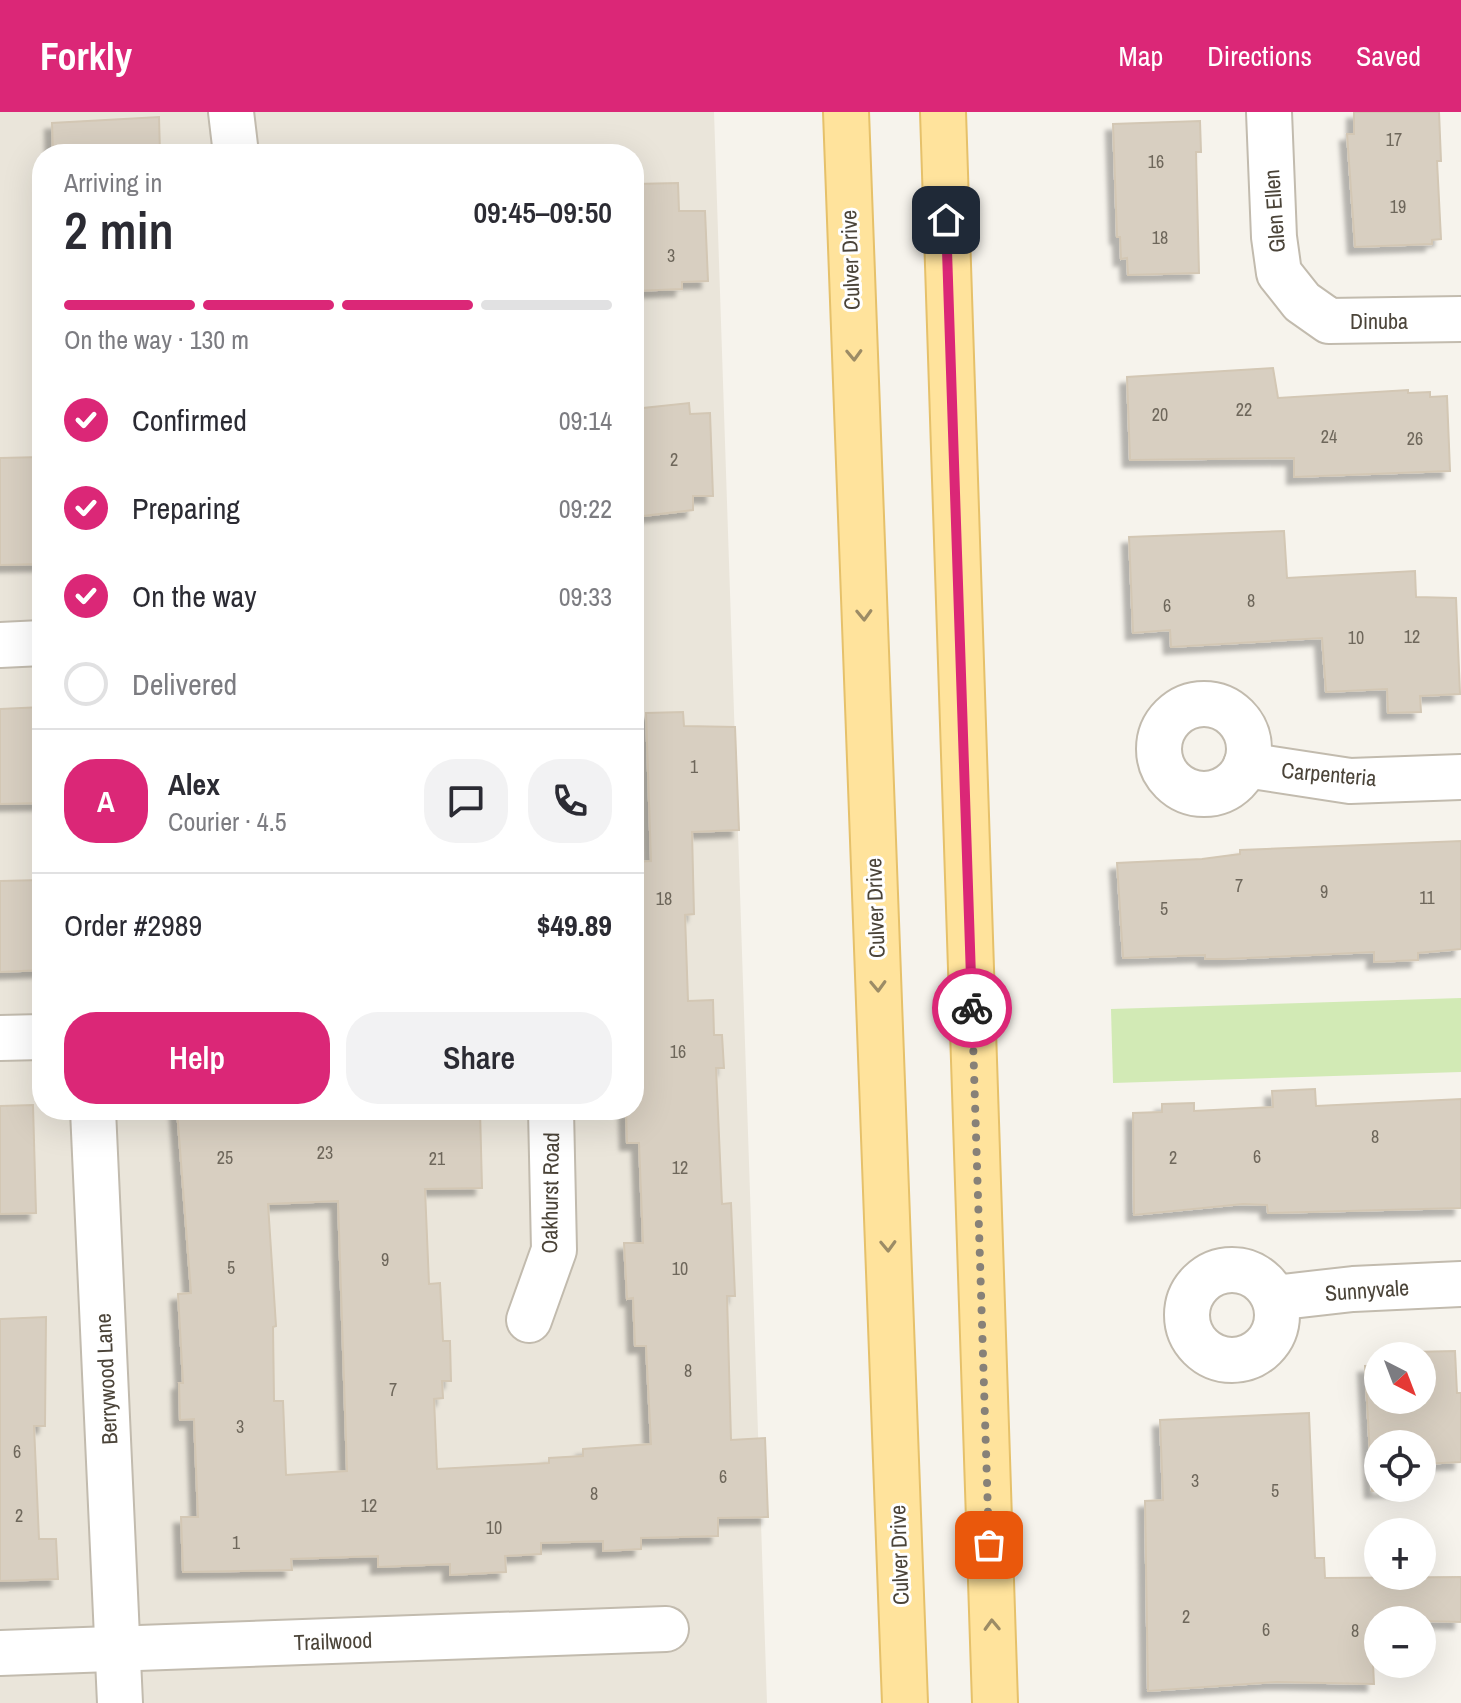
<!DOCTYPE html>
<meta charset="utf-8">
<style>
:root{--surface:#fff;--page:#f2f2f3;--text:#2b2b33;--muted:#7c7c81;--line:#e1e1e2;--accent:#db2777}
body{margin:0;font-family:"Archivo Narrow",sans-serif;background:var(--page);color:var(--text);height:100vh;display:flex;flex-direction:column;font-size:30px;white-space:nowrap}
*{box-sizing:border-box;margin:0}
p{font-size:26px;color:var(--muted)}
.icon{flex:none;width:44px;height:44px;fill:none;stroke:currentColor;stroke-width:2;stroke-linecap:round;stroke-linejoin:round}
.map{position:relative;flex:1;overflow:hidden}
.details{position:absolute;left:32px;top:32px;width:612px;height:976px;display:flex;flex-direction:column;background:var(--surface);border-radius:32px;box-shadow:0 8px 32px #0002}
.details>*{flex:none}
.needle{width:52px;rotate:138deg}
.buttons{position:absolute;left:1364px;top:1230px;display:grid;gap:16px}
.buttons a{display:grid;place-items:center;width:72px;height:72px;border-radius:50%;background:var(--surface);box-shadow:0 8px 32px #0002;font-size:40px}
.pin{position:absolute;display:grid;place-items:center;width:68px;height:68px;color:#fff;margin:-34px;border-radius:16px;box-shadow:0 4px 12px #0006}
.courier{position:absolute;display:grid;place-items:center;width:80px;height:80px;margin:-40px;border:6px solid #db2777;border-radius:50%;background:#fff;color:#222;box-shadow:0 2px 10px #0007}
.summary em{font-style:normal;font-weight:600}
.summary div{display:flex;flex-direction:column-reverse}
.summary{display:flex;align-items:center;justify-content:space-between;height:136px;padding:0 32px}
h1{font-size:52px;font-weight:600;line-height:60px}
.bar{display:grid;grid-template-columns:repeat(4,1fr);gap:12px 8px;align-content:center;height:96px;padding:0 32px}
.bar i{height:10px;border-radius:6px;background:var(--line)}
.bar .on{background:var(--accent)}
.bar p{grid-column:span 4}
.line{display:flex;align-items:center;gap:20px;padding:0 32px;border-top:2px solid var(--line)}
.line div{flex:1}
.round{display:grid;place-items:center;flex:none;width:84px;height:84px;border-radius:32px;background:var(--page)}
ol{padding:0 32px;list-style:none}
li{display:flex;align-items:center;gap:24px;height:88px}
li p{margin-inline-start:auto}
li .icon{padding:8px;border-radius:50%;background:var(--accent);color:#fff;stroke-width:4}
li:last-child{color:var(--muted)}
li i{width:44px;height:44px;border:4px solid var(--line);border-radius:50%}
.action{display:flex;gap:16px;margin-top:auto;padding:16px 32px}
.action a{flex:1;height:92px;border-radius:32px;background:var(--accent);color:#fff;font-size:32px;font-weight:600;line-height:92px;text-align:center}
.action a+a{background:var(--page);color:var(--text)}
header{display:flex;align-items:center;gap:48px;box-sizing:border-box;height:112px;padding:0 40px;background:var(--accent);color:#fff}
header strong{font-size:38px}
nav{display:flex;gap:44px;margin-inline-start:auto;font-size:28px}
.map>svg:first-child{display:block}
.residential{fill:#eae5da;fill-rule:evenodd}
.green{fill:#d2eab5}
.building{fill:#d8cfc1;stroke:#d3c7b4;stroke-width:2;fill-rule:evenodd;filter:url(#shadow)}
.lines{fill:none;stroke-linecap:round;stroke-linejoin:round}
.minor-casing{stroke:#c2bbae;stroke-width:48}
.major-casing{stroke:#e6c16a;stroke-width:48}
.minor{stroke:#fff;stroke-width:44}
.major{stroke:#ffe39c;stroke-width:44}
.oneway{stroke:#9c8c66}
.done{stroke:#878178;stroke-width:8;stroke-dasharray:0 14.4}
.route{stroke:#db2777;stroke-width:10}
.labels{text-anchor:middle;stroke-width:6;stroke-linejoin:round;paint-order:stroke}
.number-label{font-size:18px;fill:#6e675b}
.street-label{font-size:22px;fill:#4b4439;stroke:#fff}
</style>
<header>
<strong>Forkly</strong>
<nav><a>Map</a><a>Directions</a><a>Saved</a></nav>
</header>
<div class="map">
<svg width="1461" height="1591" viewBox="0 0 1461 1591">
<defs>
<filter id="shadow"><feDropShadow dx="-7" dy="7" stdDeviation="2" flood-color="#0004"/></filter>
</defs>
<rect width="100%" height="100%" fill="#f6f3ec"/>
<path class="residential" d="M0 0H714L767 1591H0ZM42 42H634V998H42Z"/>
<path class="green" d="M1461 886V960L1113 971 1111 897Z"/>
<g class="building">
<path d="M1354 0H1439L1441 49H1437L1441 127 1432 128V132L1355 135 1347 22H1354Z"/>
<path d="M159 5 160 42H53L52 11Z"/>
<path d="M1200 9 1201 40H1196L1199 161 1128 163 1127 146 1121 147 1120 125H1117L1113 12Z"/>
<path d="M678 71 679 99H705L708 169 682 170V177L634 179V72Z"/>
<path d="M1273 256 1278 286 1408 278V281L1430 280V285L1447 284 1450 359 1294 365V346L1130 348 1127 265Z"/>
<path d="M689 291 690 302 710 301 713 384H693V398L634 405V297Z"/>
<path d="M42 345V452L0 453V346Z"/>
<path d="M1284 419 1287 466 1415 459 1416 485 1456 486 1460 582 1420 584 1421 600 1388 601 1387 577 1326 580 1322 526 1171 535 1170 518 1133 521 1129 425Z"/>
<path d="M42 595V691L0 692V597Z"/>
<path d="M683 600 684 614 735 615 739 718 692 720 694 802 685 803 688 889 713 888 714 923H722L724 956H716L722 1092 731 1091 735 1184H727L731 1328 765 1326 768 1405 718 1406V1424L641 1426V1437L603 1439V1429L541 1431V1442L505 1444 506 1460 450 1463V1452L378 1455V1444L291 1447 292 1458 183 1460 181 1405H198L194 1307 180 1308 179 1271H183L178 1182 191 1181 177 998H480L482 1076 425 1077 429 1172 440 1171 443 1229H450L451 1269H442L443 1286 434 1287 437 1357 549 1351V1346L583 1344V1337L651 1332 646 1234H635L633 1186 627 1187 624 1131H643L639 1031H627L626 998H634V750L651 749 646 601ZM338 1089 347 1359 286 1363 283 1289H274L273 1215 276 1214 268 1092Z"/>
<path d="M1461 729V837L1418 841V848L1374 850V840L1225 847H1205V843L1123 846 1117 751 1202 747 1240 742V738Z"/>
<path d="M42 768V858L0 860V769Z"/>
<path d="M1315 977 1316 994 1461 987V1096L1268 1101 1267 1093 1243 1092 1134 1103 1133 1001 1162 1000V992L1194 991V999L1273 995 1272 979Z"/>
<path d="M33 993 36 1101 0 1102V994Z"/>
<path d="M46 1205 45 1314H34L39 1427H56L58 1467 0 1469V1207Z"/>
<path d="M1455 1239 1457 1281H1461V1350L1422 1352V1332H1378V1376L1413 1377 1372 1379 1365 1254 1378 1253V1288H1422V1244H1410V1240Z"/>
<path d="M1309 1301 1315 1446H1324L1325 1466 1461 1465V1510L1378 1508V1531H1372L1374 1572 1276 1570 1148 1579 1145 1389 1163 1388 1160 1308Z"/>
</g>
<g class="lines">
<g class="minor-casing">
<g id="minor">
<path d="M231 0 236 42"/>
<path d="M1269 0 1274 125 1279 161 1302 190 1329 209 1461 207"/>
<path d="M0 533 42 531"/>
<circle cx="1204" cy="637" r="45"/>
<path d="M1246 653 1350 669 1461 665"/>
<path d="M0 926 42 925"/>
<path d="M93 998 120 1591"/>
<circle cx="1232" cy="1203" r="45"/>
<path d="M1274 1186 1353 1177 1461 1172"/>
<path d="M529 1208 554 1138 551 998"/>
<path d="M0 1541 666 1517"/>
</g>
</g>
<g class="major-casing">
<g id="major">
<path d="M846 0 905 1591"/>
<path d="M943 0 995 1591"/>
</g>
</g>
<use href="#minor" class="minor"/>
<use href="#major" class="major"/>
</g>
<defs><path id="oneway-chevron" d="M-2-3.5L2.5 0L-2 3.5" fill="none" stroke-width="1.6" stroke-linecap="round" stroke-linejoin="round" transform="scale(2)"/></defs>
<g class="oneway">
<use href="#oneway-chevron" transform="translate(854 243) rotate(88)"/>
<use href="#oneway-chevron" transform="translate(864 503) rotate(88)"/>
<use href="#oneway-chevron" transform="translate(878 874) rotate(88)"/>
<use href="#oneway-chevron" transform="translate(888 1134) rotate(88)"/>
<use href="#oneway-chevron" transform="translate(992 1513) rotate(-92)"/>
</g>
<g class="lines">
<path class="done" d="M972 896 989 1433"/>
<path class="route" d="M946 108 972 896"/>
</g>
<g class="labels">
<g class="number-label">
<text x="1394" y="34">17</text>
<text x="1156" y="56">16</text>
<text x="1398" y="101">19</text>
<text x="1160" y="132">18</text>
<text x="671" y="150">3</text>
<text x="1244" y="304">22</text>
<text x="1160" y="309">20</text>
<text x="1329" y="331">24</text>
<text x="1415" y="333">26</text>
<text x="674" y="354">2</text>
<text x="1251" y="495">8</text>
<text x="1167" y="500">6</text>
<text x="1412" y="531">12</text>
<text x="1356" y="532">10</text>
<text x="694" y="661">1</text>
<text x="1239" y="780">7</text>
<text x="1324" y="786">9</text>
<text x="1427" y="792">11</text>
<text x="664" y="793">18</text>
<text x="1164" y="803">5</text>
<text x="678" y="946">16</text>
<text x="1375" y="1031">8</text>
<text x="325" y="1047">23</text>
<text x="1257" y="1051">6</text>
<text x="225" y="1052">25</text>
<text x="1173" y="1052">2</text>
<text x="437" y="1053">21</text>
<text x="680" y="1062">12</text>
<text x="385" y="1154">9</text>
<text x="231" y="1162">5</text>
<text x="680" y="1163">10</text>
<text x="688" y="1265">8</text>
<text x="393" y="1284">7</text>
<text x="240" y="1321">3</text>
<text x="17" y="1346">6</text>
<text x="723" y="1371">6</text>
<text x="1195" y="1375">3</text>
<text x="1275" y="1385">5</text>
<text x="594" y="1388">8</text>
<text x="369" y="1400">12</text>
<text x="19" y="1410">2</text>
<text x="494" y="1422">10</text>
<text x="236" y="1437">1</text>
<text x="1186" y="1511">2</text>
<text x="1266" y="1524">6</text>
<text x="1355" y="1525">8</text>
</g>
<g class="street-label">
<text transform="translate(1274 99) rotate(-94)" y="8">Glen Ellen</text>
<text transform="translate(850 148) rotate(-92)" y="8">Culver Drive</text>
<text x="1379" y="217">Dinuba</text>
<text transform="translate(1329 662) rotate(5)" y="8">Carpenteria</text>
<text transform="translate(875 796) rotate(-92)" y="8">Culver Drive</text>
<text transform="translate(550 1081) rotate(-89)" y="8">Oakhurst Road</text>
<text transform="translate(1367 1178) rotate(-4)" y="8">Sunnyvale</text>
<text transform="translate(106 1267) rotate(-93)" y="8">Berrywood Lane</text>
<text transform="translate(899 1443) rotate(-92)" y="8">Culver Drive</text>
<text transform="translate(333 1529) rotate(-2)" y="8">Trailwood</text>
</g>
</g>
</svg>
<div class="buttons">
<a><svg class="needle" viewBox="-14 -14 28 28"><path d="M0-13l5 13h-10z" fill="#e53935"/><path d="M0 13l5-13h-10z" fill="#7c7c81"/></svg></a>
<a><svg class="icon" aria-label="locate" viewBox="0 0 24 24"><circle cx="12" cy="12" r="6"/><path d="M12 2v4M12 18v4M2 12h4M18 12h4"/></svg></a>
<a>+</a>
<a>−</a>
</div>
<div class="pin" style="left:989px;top:1433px;background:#ea580c"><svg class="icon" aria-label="bag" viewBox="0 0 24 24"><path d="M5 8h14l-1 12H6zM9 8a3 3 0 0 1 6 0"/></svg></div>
<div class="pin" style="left:946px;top:108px;background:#1f2937"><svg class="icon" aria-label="home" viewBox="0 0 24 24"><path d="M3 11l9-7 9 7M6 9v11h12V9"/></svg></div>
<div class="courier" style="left:972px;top:896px"><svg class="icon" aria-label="bike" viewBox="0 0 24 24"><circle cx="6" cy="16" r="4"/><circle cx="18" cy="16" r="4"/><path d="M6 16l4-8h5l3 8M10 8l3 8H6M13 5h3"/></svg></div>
<section class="details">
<div class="summary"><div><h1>2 min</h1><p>Arriving in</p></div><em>09:45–09:50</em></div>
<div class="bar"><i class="on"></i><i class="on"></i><i class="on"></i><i></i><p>On the way · 130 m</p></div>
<ol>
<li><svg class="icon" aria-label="check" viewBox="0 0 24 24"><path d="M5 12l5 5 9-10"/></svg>Confirmed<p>09:14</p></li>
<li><svg class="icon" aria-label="check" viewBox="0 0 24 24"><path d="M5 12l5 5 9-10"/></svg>Preparing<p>09:22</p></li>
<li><svg class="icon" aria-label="check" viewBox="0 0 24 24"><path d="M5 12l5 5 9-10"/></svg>On the way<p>09:33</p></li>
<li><i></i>Delivered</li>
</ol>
<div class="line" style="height:144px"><b class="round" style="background:var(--accent);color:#fff">A</b><div><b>Alex</b><p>Courier · 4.5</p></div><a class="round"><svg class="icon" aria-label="chat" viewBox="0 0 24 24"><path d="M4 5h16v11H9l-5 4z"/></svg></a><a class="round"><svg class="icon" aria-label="phone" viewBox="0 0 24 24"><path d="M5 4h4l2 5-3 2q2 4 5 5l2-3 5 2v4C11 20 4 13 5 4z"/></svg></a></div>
<div class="line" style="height:104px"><div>Order #2989</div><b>$49.89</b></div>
<div class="action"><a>Help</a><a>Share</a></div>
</section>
</div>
